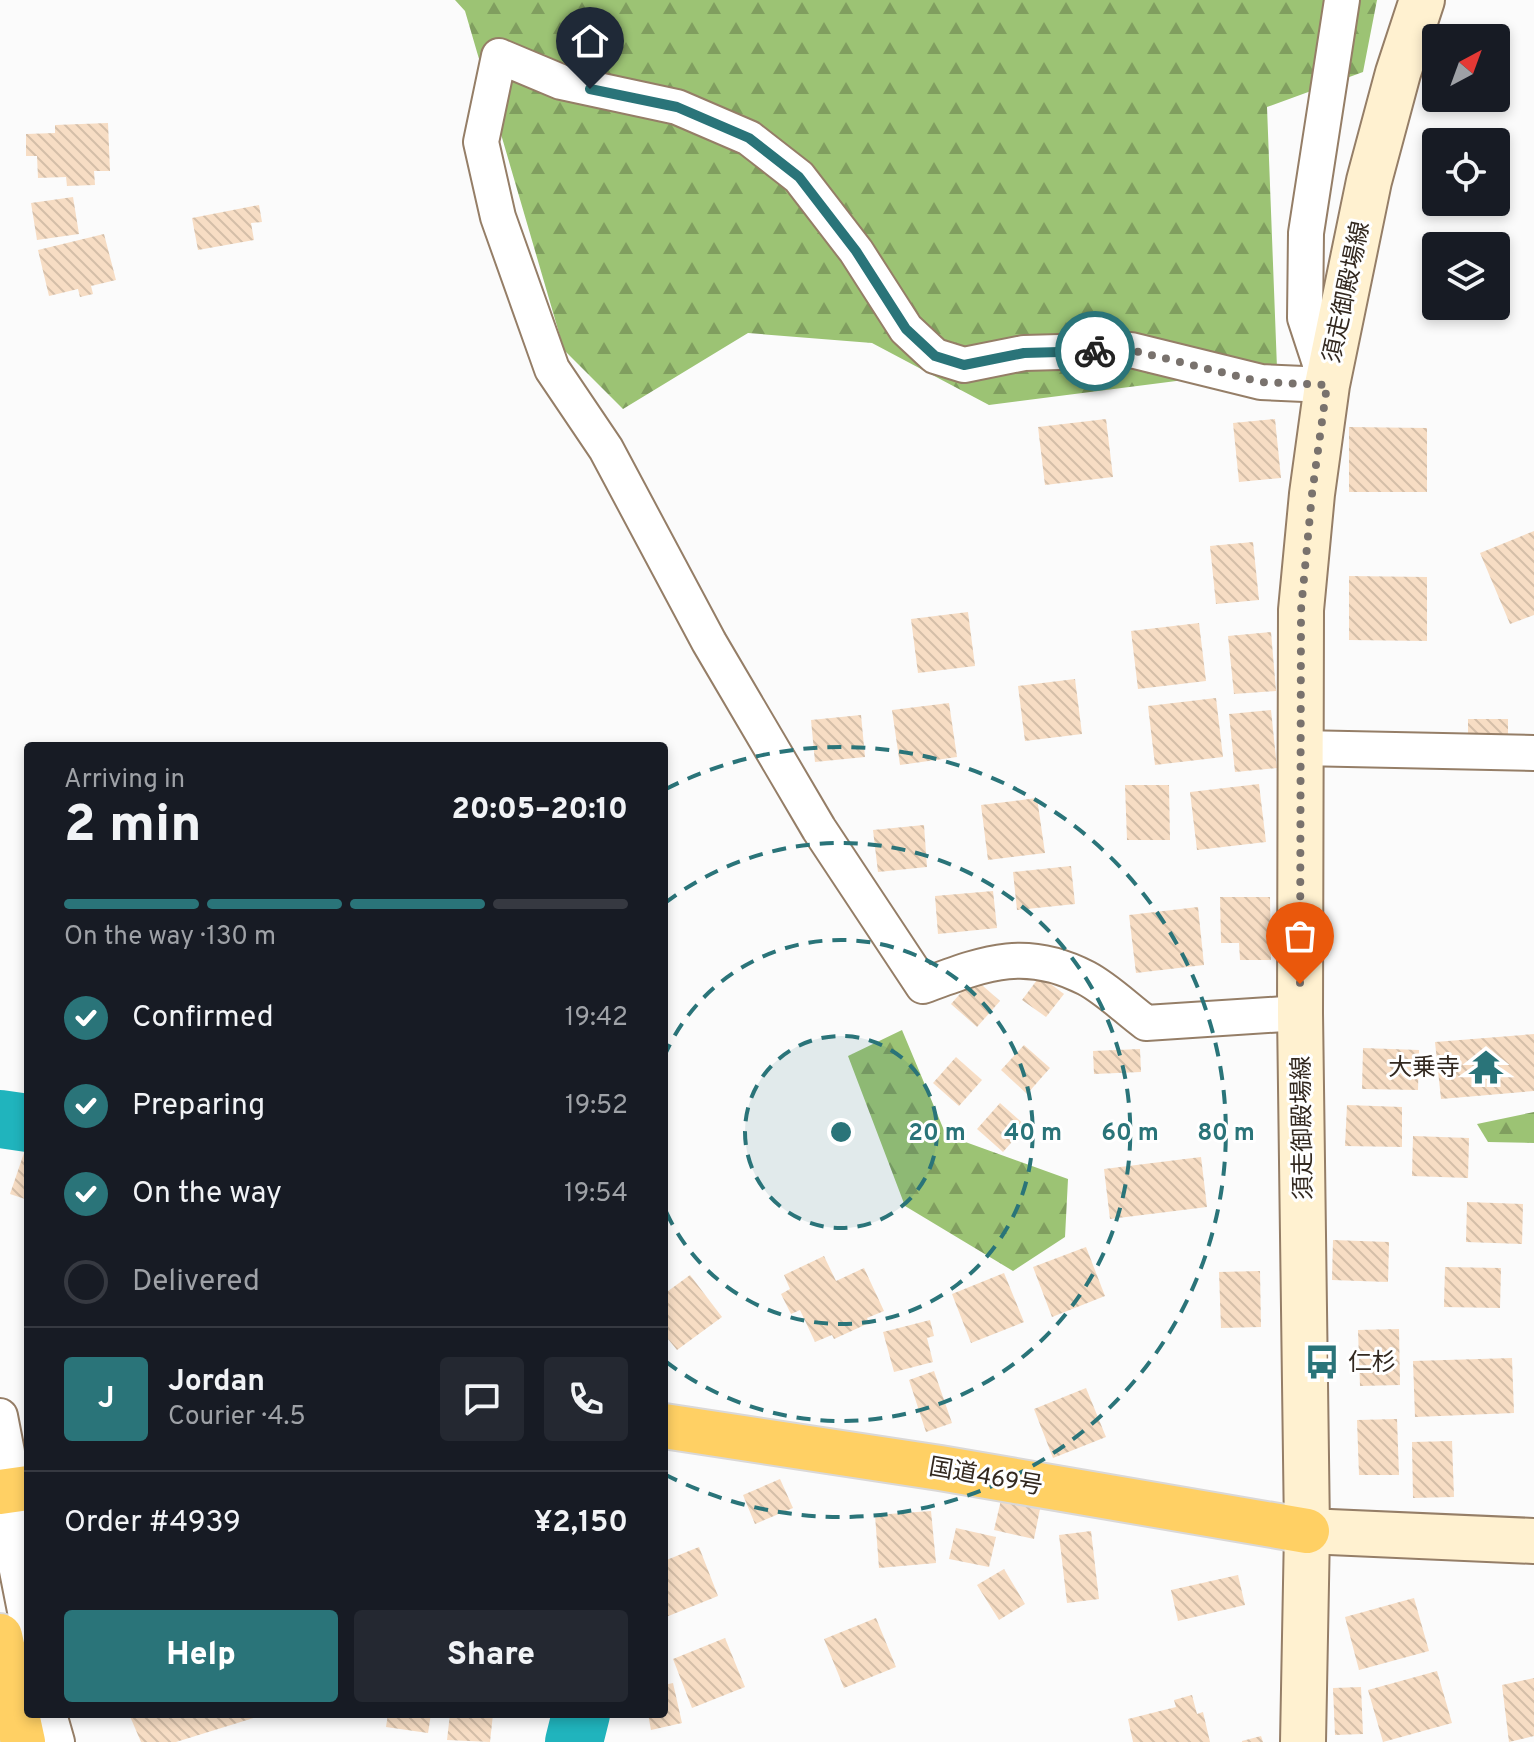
<!DOCTYPE html>
<meta charset="utf-8">
<style>
:root{--surface:#171b24;--page:#242831;--text:#f1f3f6;--muted:#9ea1a6;--line:#363941;--accent:#2a7479}
body{margin:0;font-family:Overpass,"Noto Sans JP",sans-serif;background:var(--page);color:var(--text);height:100vh;display:flex;flex-direction:column;font-size:30px;white-space:nowrap}
*{box-sizing:border-box;margin:0}
p{font-size:26px;color:var(--muted)}
.icon{flex:none;width:44px;height:44px;fill:none;stroke:currentColor;stroke-width:2;stroke-linecap:round;stroke-linejoin:round}
.map{position:relative;flex:1;overflow:hidden}
.drawer{position:absolute;left:24px;top:742px;width:644px;height:976px;display:flex;flex-direction:column;background:var(--surface);border-radius:8px;box-shadow:0 4px 12px #0003}
.drawer>*{flex:none}
.needle{width:52px;rotate:41deg}
.tools{position:absolute;left:1422px;top:24px;display:grid;gap:16px}
.tools a{display:grid;place-items:center;width:88px;height:88px;border-radius:8px;background:var(--surface);box-shadow:0 4px 12px #0003;font-size:40px}
.pin{position:absolute;display:grid;place-items:center;width:68px;height:68px;color:#fff;margin:-82px -34px;border-radius:50% 50% 50% 0;rotate:-45deg;box-shadow:0 0 8px #0007}
.pin .icon{rotate:45deg}
.courier{position:absolute;display:grid;place-items:center;width:80px;height:80px;margin:-40px;border:6px solid #2a7479;border-radius:50%;background:#fff;color:#222;box-shadow:0 2px 10px #0007}
.overview em{font-style:normal;font-weight:800}
.overview div{display:flex;flex-direction:column-reverse}
.overview{display:flex;align-items:center;justify-content:space-between;height:136px;padding:0 40px}
h1{font-size:52px;font-weight:800;line-height:60px}
.bar{display:grid;grid-template-columns:repeat(4,1fr);gap:12px 8px;align-content:center;height:96px;padding:0 40px}
.bar i{height:10px;border-radius:6px;background:var(--line)}
.bar .selected{background:var(--accent)}
.bar p{grid-column:span 4}
.line{display:flex;align-items:center;gap:20px;padding:0 40px;border-top:2px solid var(--line)}
.line div{flex:1}
.round{display:grid;place-items:center;flex:none;width:84px;height:84px;border-radius:8px;background:var(--page)}
ol{padding:0 40px;list-style:none}
li{display:flex;align-items:center;gap:24px;height:88px}
li p{margin-inline-start:auto}
li .icon{padding:8px;border-radius:50%;background:var(--accent);color:#fff;stroke-width:4}
li:last-child{color:var(--muted)}
li i{width:44px;height:44px;border:4px solid var(--line);border-radius:50%}
.action{display:flex;gap:16px;margin-top:auto;padding:16px 40px}
.action a{flex:1;height:92px;border-radius:8px;background:var(--accent);color:#fff;font-size:32px;font-weight:800;line-height:92px;text-align:center}
.action a+a{background:var(--page);color:var(--text)}
.map>svg:first-child{display:block}
.forest{fill:url(#forest-firs)}
.lines{fill:none;stroke-linecap:round;stroke-linejoin:round}
.river{stroke:#20b4bd;stroke-width:58}
.building{fill:url(#building-back-hatch)}
.street-casing{stroke:#957e67;stroke-width:38}
.secondary-casing{stroke:#957e67;stroke-width:48}
.highway-casing{stroke:#dad8d7;stroke-width:48}
.street{stroke:#fff;stroke-width:34}
.secondary{stroke:#fff1d0;stroke-width:44}
.highway{stroke:#ffd064;stroke-width:44}
.done{stroke:#79726d;stroke-width:8;stroke-dasharray:0 14.4}
.route{stroke:#2a7479;stroke-width:10}
.ring{fill:none;stroke:#2a7479;stroke-width:4;stroke-dasharray:14 10}
.labels{text-anchor:middle;stroke-width:6;stroke-linejoin:round;paint-order:stroke}
.street-label{font-size:24px;fill:#332920;stroke:#fff}
.poi-label{font-size:24px;fill:#332920;stroke:#fff;text-anchor:end}
.centre{fill:#2a7479;stroke:#fff;stroke-width:4}
.ring-label{font-size:24px;text-anchor:middle;font-weight:bold;fill:#2a7479;stroke:#fff;stroke-width:6;stroke-linejoin:round;paint-order:stroke}
</style>
<div class="map">
<svg width="1534" height="1742" viewBox="0 0 1534 1742">
<defs>
<pattern id="forest-firs" width="22" height="20" patternUnits="userSpaceOnUse" patternTransform="scale(2)"><rect width="22" height="20" fill="#9cc374"/><path d="M5 1l3.5 6h-7zM16 11l3.5 6h-7z" fill="#809e5f"/></pattern>
<pattern id="building-back-hatch" width="6" height="6" patternUnits="userSpaceOnUse" patternTransform="scale(2)"><rect width="6" height="6" fill="#f7ddc4"/><path d="M-1 5l2 2M0 0l6 6M5-1l2 2" fill="none" stroke="#d4bea8"/></pattern>
</defs>
<rect width="100%" height="100%" fill="#fbfbfb"/>
<g class="forest">
<path d="M455 0H1377L1363 72 1267 107 1277 368 989 405 872 343 748 333 623 409 564 350 465 11Z"/>
<path d="M902 1030 946 1135 1068 1179 1065 1237 1013 1271 905 1206 848 1056Z"/>
<path d="M1534 1112V1143L1488 1142 1477 1124Z"/>
</g>
<g class="lines">
<g class="river">
<path d="M0 1119 28 1123"/>
<path d="M574 1742 581 1714"/>
</g>
</g>
<g class="building">
<path d="M108 123 110 171H94L95 185 67 186 66 177 38 178 37 156H26V134L55 133V125Z"/>
<path d="M73 197 79 234 37 240 31 203Z"/>
<path d="M259 205 262 222 251 223 254 240 198 250 192 218Z"/>
<path d="M104 234 116 280 91 286 93 294 80 297 78 289 49 296 38 250Z"/>
<path d="M1106 419 1113 477 1045 485 1038 427Z"/>
<path d="M1275 419 1281 478 1239 482 1233 423Z"/>
<path d="M1349 427 1427 428V492H1349Z"/>
<path d="M1534 531V615L1510 624 1480 553Z"/>
<path d="M1253 542 1259 600 1216 604 1210 546Z"/>
<path d="M1349 576 1427 577V641L1349 640Z"/>
<path d="M968 612 975 666 918 673 911 619Z"/>
<path d="M1199 623 1206 681 1138 689 1131 631Z"/>
<path d="M1271 632 1276 691 1234 694 1228 636Z"/>
<path d="M1075 679 1082 734 1025 741 1018 686Z"/>
<path d="M1216 698 1223 757 1155 765 1148 706Z"/>
<path d="M949 703 957 757 900 765 892 710Z"/>
<path d="M1271 710 1277 768 1235 772 1229 714Z"/>
<path d="M861 715 865 757 815 762 811 720Z"/>
<path d="M1468 719H1508V742L1468 743Z"/>
<path d="M1259 784 1266 842 1197 850 1190 792Z"/>
<path d="M1125 785H1169L1170 840H1127Z"/>
<path d="M1037 798 1045 853 988 860 981 805Z"/>
<path d="M924 825 927 867 878 872 873 830Z"/>
<path d="M1071 866 1075 904 1017 910 1013 872Z"/>
<path d="M993 891 997 928 938 934 935 896Z"/>
<path d="M1220 897H1270L1271 960H1240L1239 943H1221Z"/>
<path d="M1198 907 1204 965 1136 973 1129 915Z"/>
<path d="M1040 976 1064 994 1046 1017 1022 1000Z"/>
<path d="M974 978 1000 1001 977 1027 951 1004Z"/>
<path d="M1534 1034V1091L1441 1099 1435 1042Z"/>
<path d="M1024 1045 1050 1068 1027 1094 1001 1070Z"/>
<path d="M1363 1048 1419 1050 1418 1090 1362 1089Z"/>
<path d="M1140 1049 1141 1072 1094 1074 1093 1051Z"/>
<path d="M956 1057 982 1080 959 1106 933 1083Z"/>
<path d="M1000 1103 1026 1126 1003 1152 977 1129Z"/>
<path d="M1347 1105 1402 1107V1147L1345 1146Z"/>
<path d="M1413 1136 1469 1138 1468 1178 1412 1176Z"/>
<path d="M25 1150 28 1151V1200L10 1194Z"/>
<path d="M1201 1157 1207 1207 1110 1219 1104 1169Z"/>
<path d="M1467 1202 1523 1204 1522 1244 1466 1242Z"/>
<path d="M1333 1240 1389 1242 1388 1282 1332 1280Z"/>
<path d="M1086 1247 1105 1296 1052 1317 1033 1267Z"/>
<path d="M824 1256 836 1281 864 1268 884 1311 867 1318 869 1323 834 1339 832 1335 815 1342 800 1310 791 1314 781 1294 790 1289 784 1275Z"/>
<path d="M1445 1267 1501 1268 1500 1308 1444 1307Z"/>
<path d="M1260 1271 1261 1327 1221 1328 1219 1272Z"/>
<path d="M1004 1273 1024 1322 971 1343 952 1294Z"/>
<path d="M690 1275 722 1317 677 1350 664 1334V1294Z"/>
<path d="M930 1320 934 1336 927 1338 933 1362 894 1372 883 1332Z"/>
<path d="M1399 1329 1400 1385 1360 1386 1358 1330Z"/>
<path d="M1512 1358 1514 1413 1415 1417 1413 1361Z"/>
<path d="M934 1371 952 1423 926 1432 909 1380Z"/>
<path d="M1086 1388 1106 1437 1053 1458 1034 1409Z"/>
<path d="M1397 1419 1399 1475H1359L1357 1420Z"/>
<path d="M1452 1441 1454 1497 1413 1498 1412 1442Z"/>
<path d="M780 1479 793 1508 755 1524 743 1495Z"/>
<path d="M1001 1500 1040 1509 1034 1539 994 1530Z"/>
<path d="M931 1511 936 1563 879 1568 875 1515Z"/>
<path d="M956 1528 996 1537 989 1567 949 1559Z"/>
<path d="M1091 1531 1099 1599 1067 1603 1059 1535Z"/>
<path d="M699 1547 718 1596 666 1617 664 1561Z"/>
<path d="M1004 1569 1025 1604 999 1620 977 1585Z"/>
<path d="M1238 1575 1245 1605 1178 1621 1171 1590Z"/>
<path d="M1414 1598 1429 1651 1359 1670 1345 1617Z"/>
<path d="M876 1618 896 1667 844 1688 824 1639Z"/>
<path d="M725 1638 745 1687 692 1708 673 1659Z"/>
<path d="M1437 1671 1452 1723 1383 1742 1368 1690Z"/>
<path d="M1534 1678V1736L1509 1742 1502 1685Z"/>
<path d="M673 1683 682 1723 651 1730 648 1714H664V1685Z"/>
<path d="M1361 1687 1363 1734 1335 1735 1333 1688Z"/>
<path d="M1192 1695 1197 1714 1203 1712 1210 1742H1133L1128 1719 1176 1707 1174 1700Z"/>
<path d="M129 1714H263V1715L176 1742H141Z"/>
<path d="M388 1714H431L428 1733 386 1727Z"/>
<path d="M450 1714H493L490 1742 447 1740Z"/>
<path d="M1261 1736 1263 1742H1242V1741Z"/>
</g>
<g class="lines">
<g class="street-casing">
<g id="street">
<path d="M1300 748 1534 753"/>
<path d="M1300 1013 1146 1023C1127 1009 1107 989 1086 978 1024 946 983 964 923 986L819 829 709 642 606 449 552 369 498 217 481 142 499 56 561 82 677 107 749 138 799 177 856 251 906 329 935 356 964 365 1024 353 1131 350 1261 382 1327 385 1305 318 1306 233 1342 0"/>
<path d="M0 1416 7 1452 8 1525 28 1626"/>
<path d="M49 1714 57 1742"/>
</g>
</g>
<g class="secondary-casing">
<g id="secondary">
<path d="M1307 1531 1534 1541"/>
<path d="M1303 1742 1307 1531 1300 1013 1301 610 1312 494 1327 385 1369 181 1398 73 1422 0"/>
</g>
</g>
<g class="highway-casing">
<g id="highway">
<path d="M664 1426 940 1468 1307 1531"/>
<path d="M0 1492 28 1488"/>
<path d="M0 1636 23 1742"/>
</g>
</g>
<use href="#street" class="street"/>
<use href="#secondary" class="secondary"/>
<use href="#highway" class="highway"/>
</g>
<g class="lines">
<path class="done" d="M1095 351 1131 350 1261 382 1327 385 1312 494 1301 610 1300 984"/>
<path class="route" d="M590 89 677 107 749 138 799 177 856 251 906 329 935 356 964 365 1024 353 1095 351"/>
</g>
<circle cx="841" cy="1132" r="96" fill="#2a7479" fill-opacity=".12"/>
<g class="ring">
<circle cx="841" cy="1132" r="96"/>
<path d="M664 1057A192 192 0 1 1 664 1207"/>
<path d="M665 903A289 289 0 1 1 665 1361"/>
<path d="M666 789A385 385 0 1 1 666 1475"/>
</g>
<defs>
<g id="temple-bare" transform="scale(2.76)"><path d="M0-6L5-2H3V0L6.5 2.5H4V6H1.5V3h-3V6H-4V2.5H-6.5L-3 0V-2H-5Z" fill="#2a7479" stroke="#fff" stroke-width="2.5" paint-order="stroke"/></g>
<g id="bus-bare" transform="scale(2.76)"><path d="M-5-6H5V4H4V6H2V4H-2V6H-4V4H-5ZM-3.5-4V0h7V-4ZM-3.5 1.2v1.5H-2V1.2ZM2 1.2v1.5H3.5V1.2Z" fill="#2a7479" stroke="#fff" stroke-width="2.5" paint-order="stroke"/></g>
</defs>
<g fill-rule="evenodd">
<use href="#temple-bare" x="1486" y="1067"/>
<use href="#bus-bare" x="1322" y="1362"/>
</g>
<g class="labels">
<g class="street-label">
<text transform="translate(1346 292) rotate(-78)" y="8">須走御殿場線</text>
<text transform="translate(1302 1128) rotate(-91)" y="8">須走御殿場線</text>
<text transform="translate(986 1476) rotate(10)" y="8">国道469号</text>
</g>
<g class="poi-label">
<text x="1460" y="1075">大乗寺</text>
<text x="1348" y="1370" text-anchor="start">仁杉</text>
</g>
</g>
<circle cx="841" cy="1132" r="12" class="centre"/>
<g class="ring-label">
<text x="937" y="1140">20 m</text>
<text x="1033" y="1140">40 m</text>
<text x="1130" y="1140">60 m</text>
<text x="1226" y="1140">80 m</text>
</g>
</svg>
<div class="tools">
<a><svg class="needle" viewBox="-14 -14 28 28"><path d="M0-13l5 13h-10z" fill="#e53935"/><path d="M0 13l5-13h-10z" fill="#9ea1a6"/></svg></a>
<a><svg class="icon" aria-label="locate" viewBox="0 0 24 24"><circle cx="12" cy="12" r="6"/><path d="M12 2v4M12 18v4M2 12h4M18 12h4"/></svg></a>
<a><svg class="icon" aria-label="layers" viewBox="0 0 24 24"><path d="M12 4l9 5-9 5-9-5zM3 14l9 5 9-5"/></svg></a>
</div>
<div class="pin" style="left:1300px;top:984px;background:#ea580c"><svg class="icon" aria-label="bag" viewBox="0 0 24 24"><path d="M5 8h14l-1 12H6zM9 8a3 3 0 0 1 6 0"/></svg></div>
<div class="pin" style="left:590px;top:89px;background:#1f2937"><svg class="icon" aria-label="home" viewBox="0 0 24 24"><path d="M3 11l9-7 9 7M6 9v11h12V9"/></svg></div>
<div class="courier" style="left:1095px;top:351px"><svg class="icon" aria-label="bike" viewBox="0 0 24 24"><circle cx="6" cy="16" r="4"/><circle cx="18" cy="16" r="4"/><path d="M6 16l4-8h5l3 8M10 8l3 8H6M13 5h3"/></svg></div>
<section class="drawer">
<div class="overview"><div><h1>2 min</h1><p>Arriving in</p></div><em>20:05–20:10</em></div>
<div class="bar"><i class="selected"></i><i class="selected"></i><i class="selected"></i><i></i><p>On the way · 130 m</p></div>
<ol>
<li><svg class="icon" aria-label="check" viewBox="0 0 24 24"><path d="M5 12l5 5 9-10"/></svg>Confirmed<p>19:42</p></li>
<li><svg class="icon" aria-label="check" viewBox="0 0 24 24"><path d="M5 12l5 5 9-10"/></svg>Preparing<p>19:52</p></li>
<li><svg class="icon" aria-label="check" viewBox="0 0 24 24"><path d="M5 12l5 5 9-10"/></svg>On the way<p>19:54</p></li>
<li><i></i>Delivered</li>
</ol>
<div class="line" style="height:144px"><b class="round" style="background:var(--accent);color:#fff">J</b><div><b>Jordan</b><p>Courier · 4.5</p></div><a class="round"><svg class="icon" aria-label="chat" viewBox="0 0 24 24"><path d="M4 5h16v11H9l-5 4z"/></svg></a><a class="round"><svg class="icon" aria-label="phone" viewBox="0 0 24 24"><path d="M5 4h4l2 5-3 2q2 4 5 5l2-3 5 2v4C11 20 4 13 5 4z"/></svg></a></div>
<div class="line" style="height:104px"><div>Order #4939</div><b>¥2,150</b></div>
<div class="action"><a>Help</a><a>Share</a></div>
</section>
</div>
